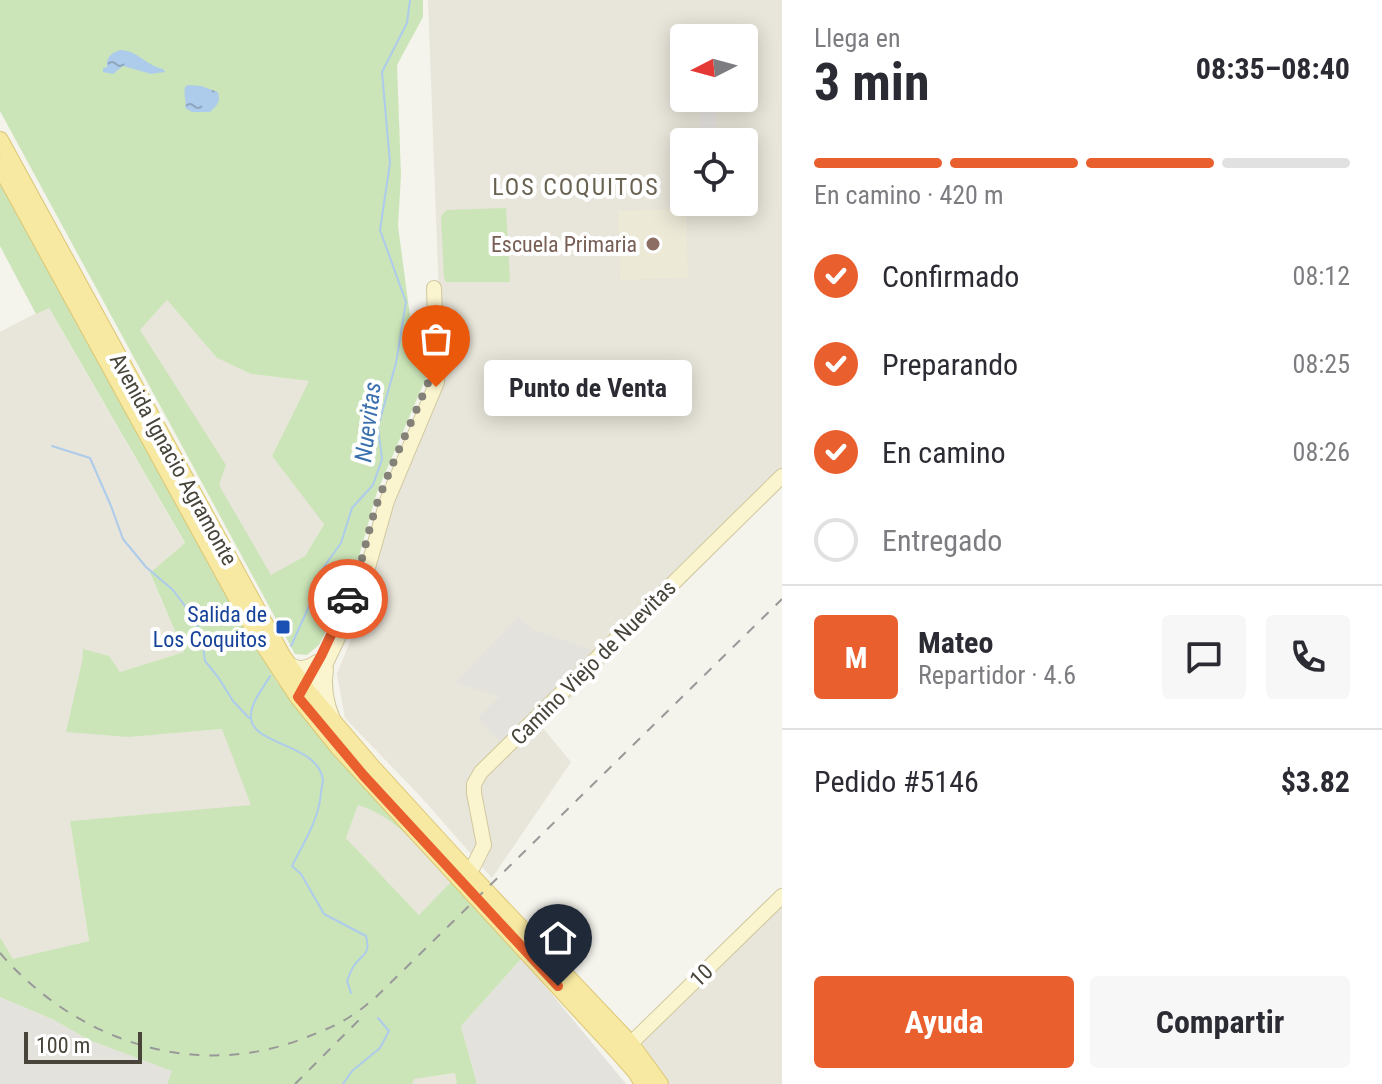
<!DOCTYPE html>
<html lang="es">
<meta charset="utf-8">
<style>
:root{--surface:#fff;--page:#f7f7f7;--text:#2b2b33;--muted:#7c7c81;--line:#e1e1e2;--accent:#e95f2e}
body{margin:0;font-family:"Roboto Condensed",sans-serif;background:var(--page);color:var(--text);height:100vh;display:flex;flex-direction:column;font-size:30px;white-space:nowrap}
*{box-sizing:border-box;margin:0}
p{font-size:26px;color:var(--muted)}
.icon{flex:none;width:44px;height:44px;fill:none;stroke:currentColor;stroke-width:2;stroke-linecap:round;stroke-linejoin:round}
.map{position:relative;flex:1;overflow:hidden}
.sheet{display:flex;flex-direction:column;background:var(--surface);width:600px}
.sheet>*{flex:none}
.needle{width:52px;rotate:264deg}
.tools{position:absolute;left:670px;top:24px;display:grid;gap:16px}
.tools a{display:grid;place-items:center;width:88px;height:88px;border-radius:8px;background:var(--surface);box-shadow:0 4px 20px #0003;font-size:40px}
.scale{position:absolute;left:24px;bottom:20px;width:118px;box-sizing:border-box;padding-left:8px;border:4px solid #48443a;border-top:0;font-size:22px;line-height:28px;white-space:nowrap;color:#48443a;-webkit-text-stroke:6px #fff;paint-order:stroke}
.pin{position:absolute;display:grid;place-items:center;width:68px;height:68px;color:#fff;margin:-82px -34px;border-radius:50% 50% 50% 0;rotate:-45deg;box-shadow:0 0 8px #0007}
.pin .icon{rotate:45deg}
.courier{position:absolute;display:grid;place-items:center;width:80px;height:80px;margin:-40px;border:6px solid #e95f2e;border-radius:50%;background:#fff;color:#222;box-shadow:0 2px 10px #0007}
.bubble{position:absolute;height:56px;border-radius:8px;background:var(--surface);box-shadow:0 4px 20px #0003;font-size:26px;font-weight:700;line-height:56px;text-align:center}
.summary em{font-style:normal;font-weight:700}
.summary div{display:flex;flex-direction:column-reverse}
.summary{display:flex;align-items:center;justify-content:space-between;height:136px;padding:0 32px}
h1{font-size:52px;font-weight:700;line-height:60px}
.bar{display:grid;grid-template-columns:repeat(4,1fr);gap:12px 8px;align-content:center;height:96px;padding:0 32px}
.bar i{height:10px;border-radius:6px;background:var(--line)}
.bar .on{background:var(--accent)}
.bar p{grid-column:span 4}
.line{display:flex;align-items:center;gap:20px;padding:0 32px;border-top:2px solid var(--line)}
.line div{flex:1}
.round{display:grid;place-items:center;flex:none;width:84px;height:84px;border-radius:8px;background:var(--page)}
ol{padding:0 32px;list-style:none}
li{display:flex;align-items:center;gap:24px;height:88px}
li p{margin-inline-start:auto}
li .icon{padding:8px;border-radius:50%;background:var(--accent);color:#fff;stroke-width:4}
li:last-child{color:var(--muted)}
li i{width:44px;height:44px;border:4px solid var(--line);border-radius:50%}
.primary-button{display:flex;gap:16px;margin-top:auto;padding:16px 32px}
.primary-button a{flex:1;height:92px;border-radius:8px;background:var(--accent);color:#fff;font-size:32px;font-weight:700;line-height:92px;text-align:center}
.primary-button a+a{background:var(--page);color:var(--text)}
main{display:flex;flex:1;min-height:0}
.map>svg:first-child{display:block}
.residential{fill:#e8e5da;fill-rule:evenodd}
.industrial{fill:#e4e2dd}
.education{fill:#ece9d7}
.grass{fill:#cce5b8;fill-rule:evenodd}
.parking{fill:#e7e5e2}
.water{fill:url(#water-ripples)}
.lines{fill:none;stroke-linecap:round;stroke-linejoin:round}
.stream{stroke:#adcbeb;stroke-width:2}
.secondary-casing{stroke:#d0c89f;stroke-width:16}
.primary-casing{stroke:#dbc773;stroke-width:18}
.secondary{stroke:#fbf5cf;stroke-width:14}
.primary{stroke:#f7e8a2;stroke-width:16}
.rail{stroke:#999;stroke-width:2;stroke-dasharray:10 10;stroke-linecap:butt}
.done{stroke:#848178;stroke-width:8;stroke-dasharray:0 14.4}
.route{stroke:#e95f2e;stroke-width:10}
.education-dot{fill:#8d6e63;stroke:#fff;stroke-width:3}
.transit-dot{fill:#1a4fb4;stroke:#fff;stroke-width:3}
.labels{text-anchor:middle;stroke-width:8;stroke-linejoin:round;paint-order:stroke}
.education-label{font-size:22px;fill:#785e54;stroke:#fff;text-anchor:end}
.street-label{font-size:22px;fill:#48443a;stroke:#fff}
.transit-label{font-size:22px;fill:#164399;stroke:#fff;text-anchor:end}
.neighbourhood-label{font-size:24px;letter-spacing:2px;fill:#6a6352;stroke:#fff}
.water-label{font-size:24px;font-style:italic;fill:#3a70ad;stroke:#fff}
</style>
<main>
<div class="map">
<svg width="782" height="1084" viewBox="0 0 782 1084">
<defs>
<pattern id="water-ripples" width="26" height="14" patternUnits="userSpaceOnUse" patternTransform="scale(2)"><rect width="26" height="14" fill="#adcbeb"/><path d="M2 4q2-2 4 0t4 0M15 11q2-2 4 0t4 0" fill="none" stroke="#8fa6bf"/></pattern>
</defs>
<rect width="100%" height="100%" fill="#f4f3ec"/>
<g class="residential">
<path d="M428 0H782V486L542 727 571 762 492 878 422 798 345 718 337 674 372 586 390 509 442 378ZM684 38H744V98H684ZM684 142H744V202H684Z"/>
<path d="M167 300 217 358 251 374 309 381 272 456 324 523 305 556 270 576 218 484 140 330Z"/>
<path d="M48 307 185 544 150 574 184 652 120 672 83 650 82 662 129 737 223 729 252 806 70 821 89 941 13 960 0 937V332Z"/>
<path d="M358 805 379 813 401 828 451 883 419 915 346 838Z"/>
<path d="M782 901V1084H632L657 1066 639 1039Z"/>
<path d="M456 1073 457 1084H412L413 1079Z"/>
</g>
<g class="industrial">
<path d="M518 617 533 630 594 651 500 742 478 718 500 696 455 683Z"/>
<path d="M522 958 626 1084H477L461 1026Z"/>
<path d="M0 997 54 1020 89 1040 173 1071 167 1084H0Z"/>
</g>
<path class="education" d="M686 209 688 278 620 280 618 211Z"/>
<g class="grass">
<path d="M0 0H423V17L397 65 401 175 398 226 410 316 428 318 426 378 377 492 354 574 319 645 307 655 295 654 0 111ZM167 300 217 358 251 374 309 381 272 456 324 524 305 556 271 575 219 485 226 465 140 330Z"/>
<path d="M0 180 277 682 481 915 522 958 461 1026 477 1084H457L455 1073 414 1079 412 1084H167L172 1071 89 1040 54 1020 0 997V937L13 959 89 941 70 821 251 805 222 729 129 737 66 732 82 662 83 649 109 656 120 672 184 652 150 573 185 543 49 308 36 314 0 246ZM358 805C399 818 423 852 451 882L419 915 346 838Z"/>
<path d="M506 208 510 282H446L444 277 441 216 447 210Z"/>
<path d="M678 363 680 409 647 411 645 365Z"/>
</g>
<path class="parking" d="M700 104H715L717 142H702Z"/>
<g class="water">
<path d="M120 50C137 50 147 66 163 69L165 72 151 74 123 66 113 74 103 72V68L107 67C106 57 111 53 120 50Z"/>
<path d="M188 85 201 86 218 92C221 101 217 106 210 112H192L185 108C187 99 183 97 185 87Z"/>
</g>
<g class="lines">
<g class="stream">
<path d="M52 446 90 458 111 506 123 539 146 567 173 590 191 614 202 635 205 661 218 677 233 701 249 718"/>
<path d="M291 646 310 604 316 578 341 543 352 508 373 485 382 459 378 427 396 363 406 302 380 230 390 163 382 72 407 23 410 0"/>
<path d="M270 676C264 687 252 701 251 714 247 746 318 742 323 780 323 782 321 791 321 792 319 820 304 842 292 866L301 874 324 914 366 936C371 956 362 953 353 967 350 972 349 977 347 981L351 993"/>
<path d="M343 1084 352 1071 380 1048 389 1031 378 1018"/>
</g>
<g class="secondary-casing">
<g id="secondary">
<path d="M288 664C299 670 306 669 317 662"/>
<path d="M326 669C323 687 326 703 333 719"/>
<path d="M305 701 327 661 363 585 387 501 437 382 434 288"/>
<path d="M462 879 473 867 484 845 474 793V784L481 772 782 476"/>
<path d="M623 1051 782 896"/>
</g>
</g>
<g class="primary-casing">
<g id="primary">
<path d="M0 140 283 657 309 693 373 768 468 872 630 1043 660 1084"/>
<path d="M0 166 256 633 298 697 339 748 620 1054 636 1072 643 1084"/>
</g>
</g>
<use href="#secondary" class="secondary"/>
<use href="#primary" class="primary"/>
<g class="rail">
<path d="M0 953C76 1041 196 1082 307 1037 322 1031 338 1025 351 1016 360 1011 367 1004 375 998L782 599"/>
<path d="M295 1084 363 1016"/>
</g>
</g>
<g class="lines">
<path class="done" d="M348 599C363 566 367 531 379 498 394 459 412 421 428 383L437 377 436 387"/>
<path class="route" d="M348 599 321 656 298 697 364 776 558 986"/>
</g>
<circle class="education-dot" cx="653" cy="244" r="8"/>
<rect class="transit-dot" x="275" y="619" width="16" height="16" rx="4"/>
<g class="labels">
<g class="education-label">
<text x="637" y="252">Escuela Primaria</text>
</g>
<g class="street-label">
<text transform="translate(174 459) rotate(61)" y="8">Avenida Ignacio Agramonte</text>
<text transform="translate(593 662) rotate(-45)" y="8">Camino Viejo de Nuevitas</text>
<text transform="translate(701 975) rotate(-44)" y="8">10</text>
</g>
<g class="transit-label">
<text x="267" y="622">Salida de<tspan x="267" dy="25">Los Coquitos</tspan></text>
</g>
<g class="neighbourhood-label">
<text x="576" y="195">LOS COQUITOS</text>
</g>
<g class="water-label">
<text transform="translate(368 422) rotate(-83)" y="8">Nuevitas</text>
</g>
</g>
</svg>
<div class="tools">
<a><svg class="needle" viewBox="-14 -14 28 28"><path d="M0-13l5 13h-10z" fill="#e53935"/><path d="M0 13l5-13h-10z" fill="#7c7c81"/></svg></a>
<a><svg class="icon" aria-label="locate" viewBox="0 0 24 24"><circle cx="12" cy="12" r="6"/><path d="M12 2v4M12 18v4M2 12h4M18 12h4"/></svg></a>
</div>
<div class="scale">100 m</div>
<div class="pin" style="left:436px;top:387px;background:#ea580c"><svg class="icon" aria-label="bag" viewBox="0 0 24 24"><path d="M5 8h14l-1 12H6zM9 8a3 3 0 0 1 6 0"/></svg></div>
<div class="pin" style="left:558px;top:986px;background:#1f2937"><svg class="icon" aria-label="home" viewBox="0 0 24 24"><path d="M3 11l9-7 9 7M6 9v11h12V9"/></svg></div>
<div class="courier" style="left:348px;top:599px"><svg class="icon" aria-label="car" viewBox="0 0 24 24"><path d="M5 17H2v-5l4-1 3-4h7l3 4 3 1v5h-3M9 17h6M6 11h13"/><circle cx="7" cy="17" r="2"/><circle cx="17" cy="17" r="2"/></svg></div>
<div class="bubble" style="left:484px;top:360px;width:208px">Punto de Venta</div>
</div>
<section class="sheet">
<div class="summary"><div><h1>3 min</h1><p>Llega en</p></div><em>08:35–08:40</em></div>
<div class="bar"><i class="on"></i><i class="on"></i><i class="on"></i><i></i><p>En camino · 420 m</p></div>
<ol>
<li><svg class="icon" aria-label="check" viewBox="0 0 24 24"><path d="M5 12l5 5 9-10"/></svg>Confirmado<p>08:12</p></li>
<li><svg class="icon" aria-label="check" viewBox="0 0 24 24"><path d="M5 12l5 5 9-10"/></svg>Preparando<p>08:25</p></li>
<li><svg class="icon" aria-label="check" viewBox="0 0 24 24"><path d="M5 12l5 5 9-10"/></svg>En camino<p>08:26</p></li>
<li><i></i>Entregado</li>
</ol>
<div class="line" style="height:144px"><b class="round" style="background:var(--accent);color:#fff">M</b><div><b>Mateo</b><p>Repartidor · 4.6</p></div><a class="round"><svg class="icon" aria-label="chat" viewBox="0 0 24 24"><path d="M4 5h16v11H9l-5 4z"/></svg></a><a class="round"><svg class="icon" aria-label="phone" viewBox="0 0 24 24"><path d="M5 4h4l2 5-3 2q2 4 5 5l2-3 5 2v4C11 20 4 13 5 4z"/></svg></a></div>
<div class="line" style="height:104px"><div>Pedido #5146</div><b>$3.82</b></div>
<div class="primary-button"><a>Ayuda</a><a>Compartir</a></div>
</section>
</main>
